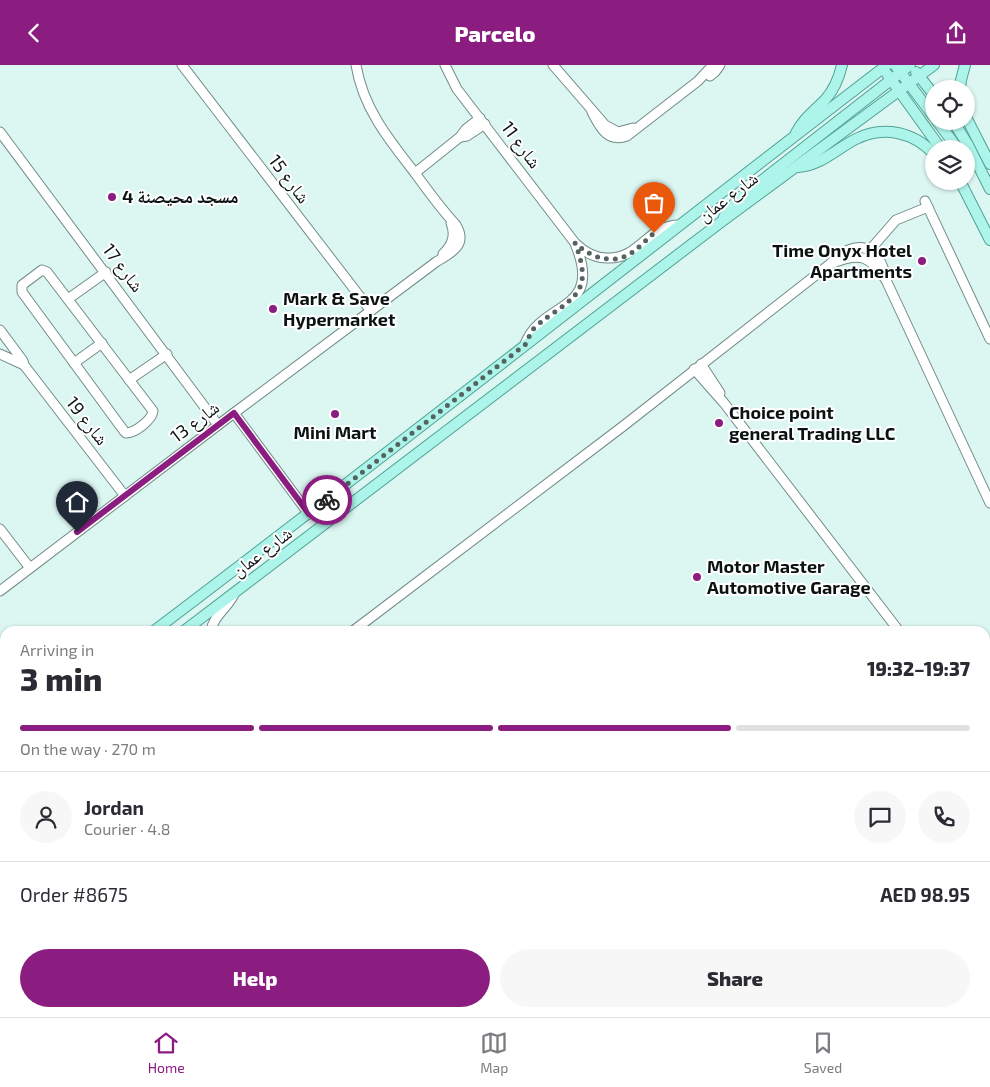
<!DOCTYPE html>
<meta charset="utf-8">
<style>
:root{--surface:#fff;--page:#f7f7f7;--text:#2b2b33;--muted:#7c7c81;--line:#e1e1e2;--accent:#8b1d81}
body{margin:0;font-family:"Exo 2","Noto Naskh Arabic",sans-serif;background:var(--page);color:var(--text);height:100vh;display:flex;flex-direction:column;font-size:19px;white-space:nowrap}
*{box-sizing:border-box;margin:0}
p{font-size:16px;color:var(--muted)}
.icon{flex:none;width:28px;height:28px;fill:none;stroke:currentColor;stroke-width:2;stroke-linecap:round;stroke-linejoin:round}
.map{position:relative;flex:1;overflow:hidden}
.panel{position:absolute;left:0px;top:561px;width:990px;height:391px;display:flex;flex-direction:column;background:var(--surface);border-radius:15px 15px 0 0;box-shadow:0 1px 4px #0004}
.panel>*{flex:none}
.controls{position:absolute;left:925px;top:15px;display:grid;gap:10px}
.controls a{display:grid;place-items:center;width:50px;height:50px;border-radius:50%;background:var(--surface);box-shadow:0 1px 4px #0004;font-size:25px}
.pin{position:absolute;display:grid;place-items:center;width:42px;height:42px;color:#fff;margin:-51px -21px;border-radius:50% 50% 50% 0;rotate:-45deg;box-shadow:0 0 5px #0007}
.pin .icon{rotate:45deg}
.courier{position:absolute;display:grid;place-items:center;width:50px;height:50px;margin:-25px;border:4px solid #8b1d81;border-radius:50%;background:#fff;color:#222;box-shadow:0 1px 6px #0007}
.summary em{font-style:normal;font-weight:800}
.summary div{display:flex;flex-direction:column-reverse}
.summary{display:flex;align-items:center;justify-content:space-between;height:85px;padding:0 20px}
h1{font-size:32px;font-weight:800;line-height:38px}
.bar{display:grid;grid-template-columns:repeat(4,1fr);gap:8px 5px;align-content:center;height:60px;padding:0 20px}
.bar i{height:6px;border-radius:4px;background:var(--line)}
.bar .selected{background:var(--accent)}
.bar p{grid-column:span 4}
.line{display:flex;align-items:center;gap:12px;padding:0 20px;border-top:1px solid var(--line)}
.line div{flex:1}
.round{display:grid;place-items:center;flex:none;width:52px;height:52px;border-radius:26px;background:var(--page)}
.action{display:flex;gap:10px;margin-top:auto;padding:10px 20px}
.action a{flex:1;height:58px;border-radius:30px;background:var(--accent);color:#fff;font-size:20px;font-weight:800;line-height:58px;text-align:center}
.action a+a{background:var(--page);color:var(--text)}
header{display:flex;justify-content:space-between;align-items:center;height:65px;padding:0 20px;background:var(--accent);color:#fff;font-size:22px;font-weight:800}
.menu{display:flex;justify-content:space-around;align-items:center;height:70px;border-top:1px solid var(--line);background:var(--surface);font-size:14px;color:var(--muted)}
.menu a{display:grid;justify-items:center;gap:2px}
.menu .selected{color:var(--accent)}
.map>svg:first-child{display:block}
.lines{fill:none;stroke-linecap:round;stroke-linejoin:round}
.minor-casing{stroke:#738b86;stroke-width:11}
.major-casing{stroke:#51a295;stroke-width:12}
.minor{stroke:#fff;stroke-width:9}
.major{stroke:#adf5ea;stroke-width:10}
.done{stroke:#546360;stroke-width:5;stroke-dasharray:0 9}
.route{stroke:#8b1d81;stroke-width:6}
.poi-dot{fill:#8b1d81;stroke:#fff;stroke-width:2}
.labels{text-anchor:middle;stroke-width:4;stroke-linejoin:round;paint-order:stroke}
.street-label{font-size:18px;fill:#0a1311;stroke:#fff}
.poi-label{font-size:18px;font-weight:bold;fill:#0a1311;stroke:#fff;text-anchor:start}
</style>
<header><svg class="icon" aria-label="back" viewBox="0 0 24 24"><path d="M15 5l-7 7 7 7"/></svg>Parcelo<svg class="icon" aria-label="share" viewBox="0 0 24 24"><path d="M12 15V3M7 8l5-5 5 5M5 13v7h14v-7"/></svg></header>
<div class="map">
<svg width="990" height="952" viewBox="0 0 990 952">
<rect width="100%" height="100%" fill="#dcf7f2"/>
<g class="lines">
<g class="minor-casing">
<g id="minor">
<path d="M182 0 371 246"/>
<path d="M445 0 457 24 575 178C584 187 594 193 607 193 639 195 648 159 680 160"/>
<path d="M553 0 605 60 618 67 633 63"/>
<path d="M710 11 715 7 720 0"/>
<path d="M592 47C600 62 607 78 627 71L698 16 713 0"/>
<path d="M0 67 218 360"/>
<path d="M460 72 467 71 485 59"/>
<path d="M415 108 460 72 466 64 480 53"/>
<path d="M925 136 990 274"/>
<path d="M869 186 896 155 928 142"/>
<path d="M443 189C452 180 456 171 451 158"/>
<path d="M833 198C861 187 870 191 886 215L990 438"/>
<path d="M42 205 47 207 153 346C152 355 135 368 126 368L124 366 22 227V220Z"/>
<path d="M68 234 106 207"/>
<path d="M0 265 23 296 24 300 0 289"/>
<path d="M525 279C542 235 603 248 576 181"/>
<path d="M74 298 102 278"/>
<path d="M701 299 720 328"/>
<path d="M24 300 125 431"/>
<path d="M694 304 724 338 899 566"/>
<path d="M129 315 167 289"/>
<path d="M234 348 309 449"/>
<path d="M0 464 30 503"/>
<path d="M0 526 234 348 436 197C451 188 468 180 456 160 441 144 428 126 415 108 389 75 363 43 356 0"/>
<path d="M211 566C213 551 228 543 234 529"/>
<path d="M353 566 622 362 830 199C854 172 881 179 886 215"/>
<path d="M985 655 990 651"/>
<path d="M985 668 990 663"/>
<path d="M985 678 990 684"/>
<path d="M985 819 990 816"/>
<path d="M0 838 5 834"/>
<path d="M487 948 491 952"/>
<path d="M79 952 85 948"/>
<path d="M804 952 810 948"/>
<path d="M818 952 824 948"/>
</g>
</g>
<g class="major-casing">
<g id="major">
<path d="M895 0 934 52"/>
<path d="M916 7 934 30"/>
<path d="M887 9 941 84"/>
<path d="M960 24 961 15 965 0"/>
<path d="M966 52 990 99"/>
<path d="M937 56 958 84"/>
<path d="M953 56 968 80 990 124"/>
<path d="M796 68C803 54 814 46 825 35 834 25 839 13 842 0"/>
<path d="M798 102C822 100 836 84 856 74 883 60 914 67 934 89"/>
<path d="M960 116 990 175"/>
<path d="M724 152 730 143 742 131 910 0"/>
<path d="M154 566C400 380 642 188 887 0"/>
<path d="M184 566 721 157 934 0"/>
<path d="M0 684 5 680"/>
<path d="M0 711 5 707"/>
</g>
</g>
<use href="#minor" class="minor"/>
<use href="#major" class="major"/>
</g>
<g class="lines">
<path class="done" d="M327 435 526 279 531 267 535 262C569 233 596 232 575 178 590 192 611 200 630 189 639 183 646 175 654 168"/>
<path class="route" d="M77 467 234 348 309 449 327 435"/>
</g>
<g class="poi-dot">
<circle cx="112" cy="132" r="5"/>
<circle cx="922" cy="196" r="5"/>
<circle cx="273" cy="244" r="5"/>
<circle cx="335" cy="349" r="5"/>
<circle cx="719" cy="358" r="5"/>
<circle cx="697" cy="512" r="5"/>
</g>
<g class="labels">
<g class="street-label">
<text transform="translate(521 80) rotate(53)" y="6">شارع 11</text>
<text transform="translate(289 114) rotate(53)" y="6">شارع 15</text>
<text transform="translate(728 132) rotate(-37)" y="6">شارع عمان</text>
<text transform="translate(123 203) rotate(53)" y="6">شارع 17</text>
<text transform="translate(87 356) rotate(52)" y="6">شارع 19</text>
<text transform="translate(195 357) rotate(-37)" y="6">شارع 13</text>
<text transform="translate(262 487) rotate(-37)" y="6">شارع عمان</text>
</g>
<g class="poi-label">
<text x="122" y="138">مسجد محيصنة 4</text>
<text x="912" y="192" text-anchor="end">Time Onyx Hotel<tspan x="912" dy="21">Apartments</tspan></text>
<text x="283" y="240">Mark &amp; Save<tspan x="283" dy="21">Hypermarket</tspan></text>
<text x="729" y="354">Choice point<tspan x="729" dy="21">general Trading LLC</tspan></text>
<text x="335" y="374" text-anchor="middle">Mini Mart</text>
<text x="707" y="508">Motor Master<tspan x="707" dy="21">Automotive Garage</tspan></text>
</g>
</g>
</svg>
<div class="controls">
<a><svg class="icon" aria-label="locate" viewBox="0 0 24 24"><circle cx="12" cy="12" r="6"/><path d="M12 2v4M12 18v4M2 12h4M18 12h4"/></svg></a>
<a><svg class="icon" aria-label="layers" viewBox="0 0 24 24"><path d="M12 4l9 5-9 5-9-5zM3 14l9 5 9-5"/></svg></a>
</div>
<div class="pin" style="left:654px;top:168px;background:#ea580c"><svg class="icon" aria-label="bag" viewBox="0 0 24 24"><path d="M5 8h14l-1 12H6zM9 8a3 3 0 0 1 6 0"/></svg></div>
<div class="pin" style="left:77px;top:467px;background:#1f2937"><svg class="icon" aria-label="home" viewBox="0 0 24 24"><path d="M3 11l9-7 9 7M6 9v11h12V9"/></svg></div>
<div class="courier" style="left:327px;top:435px"><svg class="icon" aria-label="bike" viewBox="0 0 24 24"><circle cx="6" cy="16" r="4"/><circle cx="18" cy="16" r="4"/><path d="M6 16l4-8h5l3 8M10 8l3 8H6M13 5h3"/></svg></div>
<section class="panel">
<div class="summary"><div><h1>3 min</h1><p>Arriving in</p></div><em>19:32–19:37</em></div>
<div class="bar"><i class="selected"></i><i class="selected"></i><i class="selected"></i><i></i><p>On the way · 270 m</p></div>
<div class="line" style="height:90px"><a class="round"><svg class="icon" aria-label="person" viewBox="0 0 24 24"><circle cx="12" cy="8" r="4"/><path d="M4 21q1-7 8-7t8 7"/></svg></a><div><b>Jordan</b><p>Courier · 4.8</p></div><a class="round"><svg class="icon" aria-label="chat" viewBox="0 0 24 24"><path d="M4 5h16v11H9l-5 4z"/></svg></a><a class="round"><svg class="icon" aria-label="phone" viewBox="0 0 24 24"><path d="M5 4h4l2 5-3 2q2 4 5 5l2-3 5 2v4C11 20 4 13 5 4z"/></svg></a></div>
<div class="line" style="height:65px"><div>Order #8675</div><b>AED 98.95</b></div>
<div class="action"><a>Help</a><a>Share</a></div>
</section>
</div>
<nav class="menu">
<a class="selected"><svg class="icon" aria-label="home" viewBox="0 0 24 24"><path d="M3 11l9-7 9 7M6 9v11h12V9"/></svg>Home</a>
<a><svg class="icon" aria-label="map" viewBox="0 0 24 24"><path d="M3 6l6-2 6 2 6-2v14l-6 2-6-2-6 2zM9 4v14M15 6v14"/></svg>Map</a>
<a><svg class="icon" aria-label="saved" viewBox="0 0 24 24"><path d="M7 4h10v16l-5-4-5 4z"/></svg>Saved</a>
</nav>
